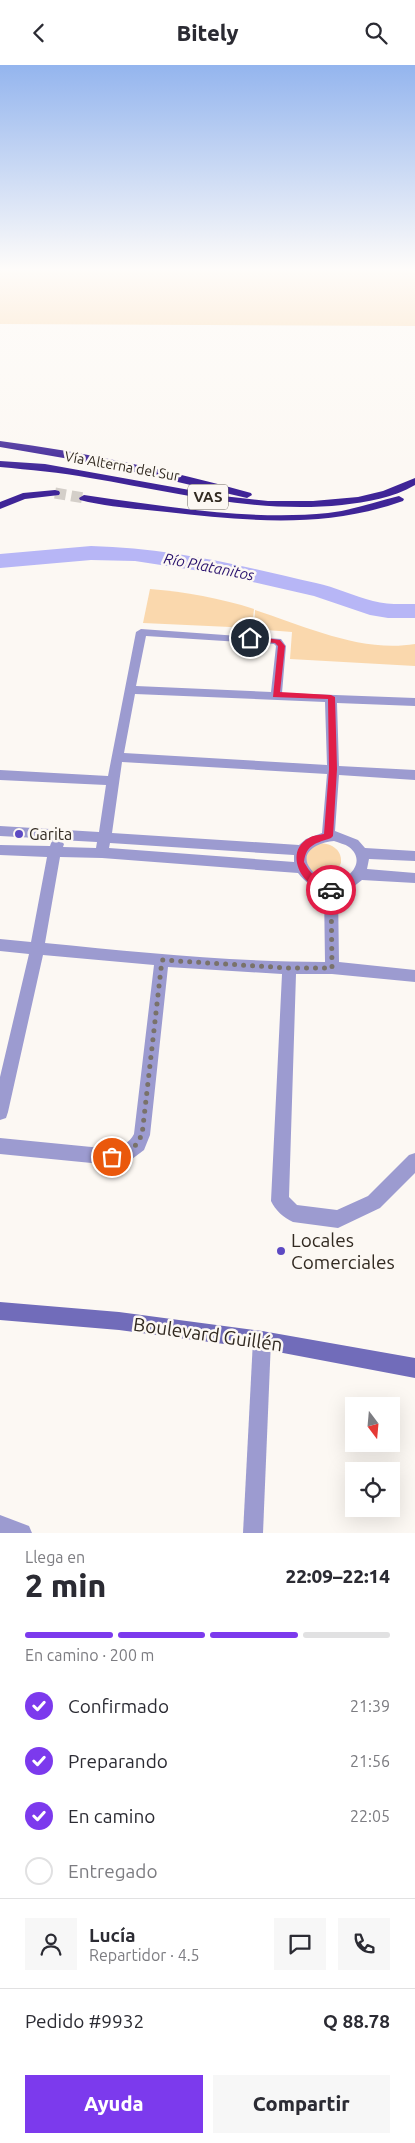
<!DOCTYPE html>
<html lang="es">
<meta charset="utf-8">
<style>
:root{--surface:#fff;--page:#f7f7f7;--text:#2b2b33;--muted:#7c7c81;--line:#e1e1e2;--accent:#7c3aed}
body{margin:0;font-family:Ubuntu,sans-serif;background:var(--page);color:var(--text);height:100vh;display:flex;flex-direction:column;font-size:19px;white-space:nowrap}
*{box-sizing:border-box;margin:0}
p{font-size:16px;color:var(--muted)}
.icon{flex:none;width:28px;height:28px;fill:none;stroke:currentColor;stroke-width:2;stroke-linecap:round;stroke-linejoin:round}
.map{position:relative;height:1468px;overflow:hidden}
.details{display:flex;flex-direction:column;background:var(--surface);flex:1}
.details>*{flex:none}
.needle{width:32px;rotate:164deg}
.controls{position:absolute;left:345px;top:1332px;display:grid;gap:10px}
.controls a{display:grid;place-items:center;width:55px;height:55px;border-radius:0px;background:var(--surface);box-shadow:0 5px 20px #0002;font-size:25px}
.pin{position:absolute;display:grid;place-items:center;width:42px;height:42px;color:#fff;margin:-21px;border:2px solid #fff;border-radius:50%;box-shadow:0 1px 5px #0007}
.courier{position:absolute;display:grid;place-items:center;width:50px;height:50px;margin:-25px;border:4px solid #e11d48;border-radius:50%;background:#fff;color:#222;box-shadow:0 1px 6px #0007}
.headline em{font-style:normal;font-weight:800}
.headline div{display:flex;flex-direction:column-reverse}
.headline{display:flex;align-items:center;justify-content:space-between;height:85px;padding:0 25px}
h1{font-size:32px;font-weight:800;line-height:38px}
.bar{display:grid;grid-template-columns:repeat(4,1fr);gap:8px 5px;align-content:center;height:60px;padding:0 25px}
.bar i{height:6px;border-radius:4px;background:var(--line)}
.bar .current{background:var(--accent)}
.bar p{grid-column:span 4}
.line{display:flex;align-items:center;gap:12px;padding:0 25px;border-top:1px solid var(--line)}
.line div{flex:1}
.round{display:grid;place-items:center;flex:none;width:52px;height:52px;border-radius:0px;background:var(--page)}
ol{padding:0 25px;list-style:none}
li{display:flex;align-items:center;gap:15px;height:55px}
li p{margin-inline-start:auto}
li .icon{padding:5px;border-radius:50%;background:var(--accent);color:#fff;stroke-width:4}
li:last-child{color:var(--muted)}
li i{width:28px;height:28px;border:2px solid var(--line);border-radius:50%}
.cta{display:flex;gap:10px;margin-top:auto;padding:10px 25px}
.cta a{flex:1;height:58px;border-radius:0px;background:var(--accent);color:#fff;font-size:20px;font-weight:800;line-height:58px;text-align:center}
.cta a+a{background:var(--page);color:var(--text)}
header{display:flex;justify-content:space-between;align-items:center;height:65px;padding:0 25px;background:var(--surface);font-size:22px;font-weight:800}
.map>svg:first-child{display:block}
.green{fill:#fad8ad}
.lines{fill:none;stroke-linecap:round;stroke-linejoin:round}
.river{fill:#b7b6f6;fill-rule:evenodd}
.highway-tunnel{stroke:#d4cfc9;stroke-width:11;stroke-dasharray:11 5.5;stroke-linecap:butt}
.street{fill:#9c9bd0;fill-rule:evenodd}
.secondary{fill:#716cba;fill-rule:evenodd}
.highway{fill:#3f2597;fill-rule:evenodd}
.route{fill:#e11d48}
.done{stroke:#79726a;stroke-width:5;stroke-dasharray:0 9}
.poi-dot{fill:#5d4ac3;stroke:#fcf8f3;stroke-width:2}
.labels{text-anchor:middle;stroke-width:5;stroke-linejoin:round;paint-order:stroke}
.far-street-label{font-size:14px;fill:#322a21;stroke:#fcf8f3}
.shield{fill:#fcf8f3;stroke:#6f6860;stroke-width:1}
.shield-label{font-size:15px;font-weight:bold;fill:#322a21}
.far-water-label{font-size:15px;font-style:italic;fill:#29126d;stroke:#fcf8f3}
.poi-label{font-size:16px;fill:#322a21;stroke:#fcf8f3;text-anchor:start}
.near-poi-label{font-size:19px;fill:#322a21;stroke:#fcf8f3;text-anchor:start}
.near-street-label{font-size:19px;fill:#322a21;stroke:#fcf8f3}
</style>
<header><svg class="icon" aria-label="back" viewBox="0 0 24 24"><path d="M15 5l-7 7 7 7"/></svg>Bitely<svg class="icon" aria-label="search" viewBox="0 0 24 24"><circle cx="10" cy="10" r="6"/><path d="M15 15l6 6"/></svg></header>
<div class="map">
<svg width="415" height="1468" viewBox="0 0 415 1468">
<rect width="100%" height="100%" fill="#fcf8f3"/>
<g class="green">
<path d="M0 203H415V261L0 259Z"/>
<path d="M150 524C186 527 220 533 254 544L252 563 143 558Z"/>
<path d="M255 545C305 561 361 588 415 579V601L290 594 292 567 254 564Z"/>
<path d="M317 778C330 778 342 783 341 798 335 811 322 811 310 806L303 787Z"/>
</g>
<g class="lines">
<path class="river" d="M91 481C170 483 239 500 316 518 335 522 354 531 373 536 387 540 401 539 415 539V553H388L370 550 314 531 213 508 135 496 91 495 0 503V489Z"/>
<path class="highway-tunnel" d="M55 428 84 433"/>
<g class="street">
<path d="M141 564 281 574 286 581 282 628 415 633V641L337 638 339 701 415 705V715L339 710 335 766 358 775 365 783 415 786V796L369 794 367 804 415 808V818L362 815 353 822 338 827 339 897 415 905V917L332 909H296L289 1132 297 1140 337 1145 368 1131 409 1090 415 1088V1108L380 1143 338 1163 293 1157C284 1153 275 1145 271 1136L282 909 168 902 150 1070 144 1085 132 1094 112 1100 0 1089V1073L112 1084C120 1081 130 1078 134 1069L154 900 43 890 8 1047 6 1053 0 1055V1012L29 889 0 886V874L31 877 47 792 0 790V780L50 781 52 775 55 774 0 771V761L99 767 106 720 0 715V705L108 711 136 567ZM146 571 274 579 276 581 271 627 136 621ZM135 629 325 637 327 700 124 688ZM122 697 327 709 322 768 306 774 299 780 112 768ZM60 775 97 777 96 783 63 782 64 779ZM334 776C339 778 345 779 349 782 374 801 331 834 310 803 298 786 320 777 334 776ZM110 778 294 790V797L109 783ZM60 792 102 793 298 808C305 817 314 824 324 826L325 897C231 897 138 887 45 878Z"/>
<path d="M262 1266 269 1268 271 1275 263 1468H243L253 1275 255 1268Z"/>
<path d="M0 1450 29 1461 32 1468H0Z"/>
</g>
<path class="secondary" d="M0 1237 119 1247 262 1266 415 1293V1313L262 1284 119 1265 0 1255Z"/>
<g class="highway">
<path d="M0 376C85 387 168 405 251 428L252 430 247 433 104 400 0 382Z"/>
<path d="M0 396 45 399 223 431 268 436H313L358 432 383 426 415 413V420C393 433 367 437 342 440 256 449 174 427 90 413 60 407 30 405 0 402Z"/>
<path d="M55 425 59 426 60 428 59 430 25 434 0 444V437L23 428Z"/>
<path d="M84 430C162 441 250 456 328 448 353 445 375 437 399 431L404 434 403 436C324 464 248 456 167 447 138 444 108 442 80 435L79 433Z"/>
</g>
</g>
<linearGradient id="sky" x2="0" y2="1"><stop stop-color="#94b5ee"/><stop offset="0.5" stop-color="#fefcfa"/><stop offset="1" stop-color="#fefcfa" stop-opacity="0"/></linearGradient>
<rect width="415" height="408" fill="url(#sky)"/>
<path class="route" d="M250 571 280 575 285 581 280 627 331 630 335 632 337 704 333 771 331 773C317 778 306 779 304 797 313 813 317 813 334 818L335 825 331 829 328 828 326 823C319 821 310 820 305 814 294 801 292 782 309 773 313 770 320 770 324 769L329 704 328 634 273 632 278 581 275 578 248 575V572Z"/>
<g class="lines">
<path class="done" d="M112 1092 133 1084 142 1070 162 895 289 903H332L331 825"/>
</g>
<g class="poi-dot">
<circle cx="19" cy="769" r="5"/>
<circle cx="281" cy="1186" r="5"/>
</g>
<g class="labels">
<g class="far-street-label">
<text transform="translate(122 401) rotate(10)" y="5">Vía Alterna del Sur</text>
</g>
<rect class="shield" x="188" y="419.5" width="40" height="25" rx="4"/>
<g class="shield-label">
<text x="208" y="437">VAS</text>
</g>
<g class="far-water-label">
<text transform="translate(209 502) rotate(11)" y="5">Río Platanitos</text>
</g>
<g class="poi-label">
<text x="29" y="775">Garita</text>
</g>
<g class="near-poi-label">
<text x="291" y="1182">Locales<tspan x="291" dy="22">Comerciales</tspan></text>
</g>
<g class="near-street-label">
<text transform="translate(208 1269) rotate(8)" y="7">Boulevard Guillén</text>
</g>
</g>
</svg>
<div class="controls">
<a><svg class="needle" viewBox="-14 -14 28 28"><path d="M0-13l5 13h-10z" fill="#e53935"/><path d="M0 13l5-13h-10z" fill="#7c7c81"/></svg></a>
<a><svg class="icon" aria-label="locate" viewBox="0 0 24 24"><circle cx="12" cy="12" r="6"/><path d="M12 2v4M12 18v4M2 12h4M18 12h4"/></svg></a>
</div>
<div class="pin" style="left:112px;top:1092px;background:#ea580c"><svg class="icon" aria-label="bag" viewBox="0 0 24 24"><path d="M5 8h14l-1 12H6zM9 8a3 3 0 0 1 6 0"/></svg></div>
<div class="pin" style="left:250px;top:573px;background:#1f2937"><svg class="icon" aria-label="home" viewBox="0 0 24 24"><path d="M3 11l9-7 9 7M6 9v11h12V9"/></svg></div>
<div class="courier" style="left:331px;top:825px"><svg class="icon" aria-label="car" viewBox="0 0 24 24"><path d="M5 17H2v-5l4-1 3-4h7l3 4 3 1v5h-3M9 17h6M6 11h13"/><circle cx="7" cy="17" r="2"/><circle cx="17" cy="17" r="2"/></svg></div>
</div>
<section class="details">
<div class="headline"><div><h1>2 min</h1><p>Llega en</p></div><em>22:09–22:14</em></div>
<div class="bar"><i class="current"></i><i class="current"></i><i class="current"></i><i></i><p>En camino · 200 m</p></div>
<ol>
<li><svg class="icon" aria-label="check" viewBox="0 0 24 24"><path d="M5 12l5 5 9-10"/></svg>Confirmado<p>21:39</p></li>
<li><svg class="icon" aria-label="check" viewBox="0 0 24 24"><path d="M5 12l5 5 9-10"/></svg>Preparando<p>21:56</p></li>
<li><svg class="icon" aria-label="check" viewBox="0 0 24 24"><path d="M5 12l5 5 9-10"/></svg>En camino<p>22:05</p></li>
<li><i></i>Entregado</li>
</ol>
<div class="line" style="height:90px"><a class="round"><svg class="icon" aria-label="person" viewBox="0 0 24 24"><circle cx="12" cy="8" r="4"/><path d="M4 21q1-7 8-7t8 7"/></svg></a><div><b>Lucía</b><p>Repartidor · 4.5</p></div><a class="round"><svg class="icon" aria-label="chat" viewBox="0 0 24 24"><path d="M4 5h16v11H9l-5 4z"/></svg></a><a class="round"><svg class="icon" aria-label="phone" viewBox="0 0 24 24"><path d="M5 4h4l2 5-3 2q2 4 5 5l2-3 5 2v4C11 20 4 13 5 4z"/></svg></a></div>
<div class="line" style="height:65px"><div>Pedido #9932</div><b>Q 88.78</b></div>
<div class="cta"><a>Ayuda</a><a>Compartir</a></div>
</section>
